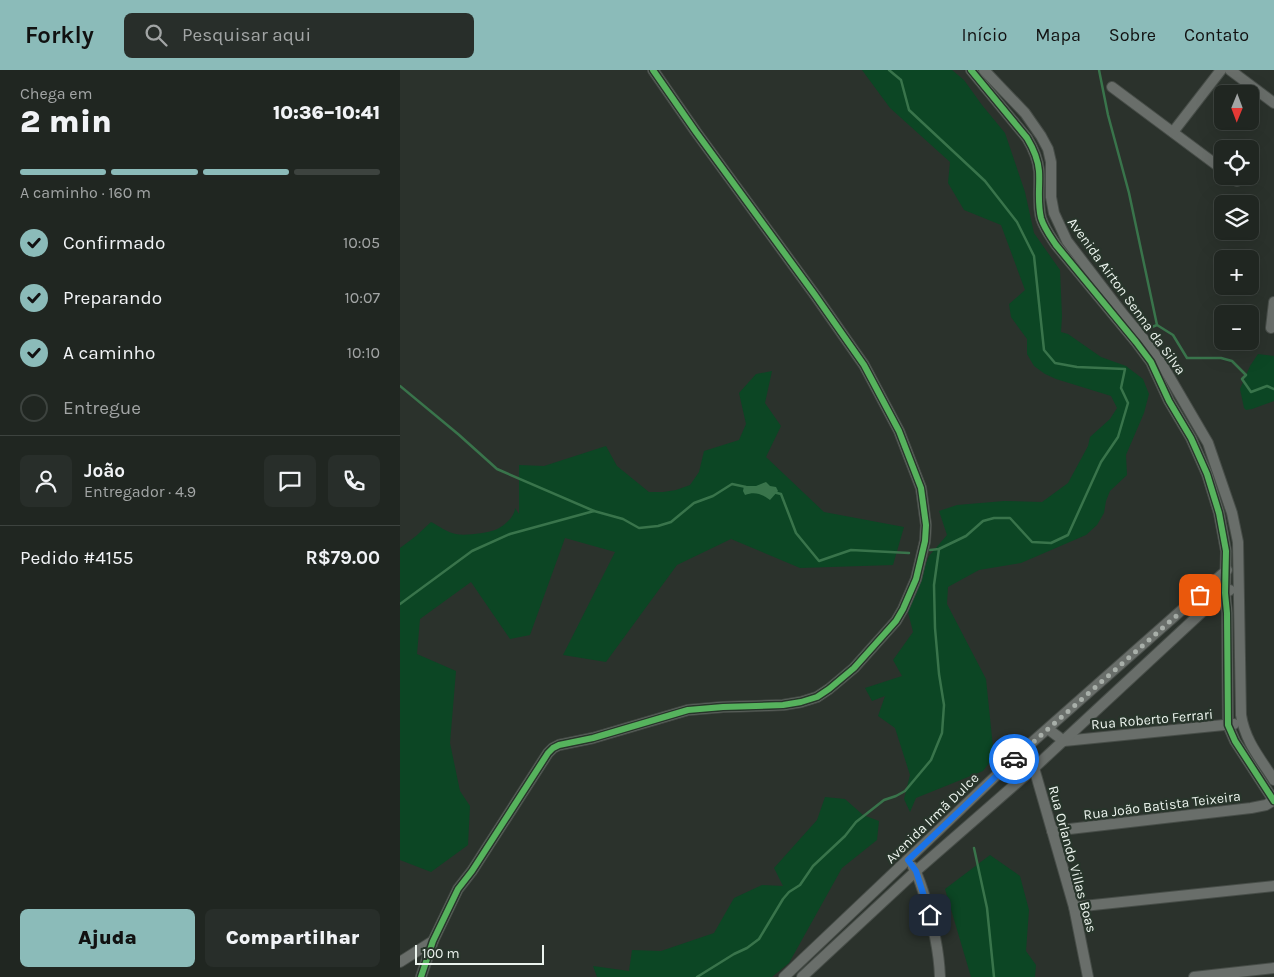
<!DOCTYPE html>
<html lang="pt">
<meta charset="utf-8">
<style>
:root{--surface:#202621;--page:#282e2a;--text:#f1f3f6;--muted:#a2a5a5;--line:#3d433f;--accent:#8bbbb9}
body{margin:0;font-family:Karla,sans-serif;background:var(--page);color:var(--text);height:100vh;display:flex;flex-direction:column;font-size:19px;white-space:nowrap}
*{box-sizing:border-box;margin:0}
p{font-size:16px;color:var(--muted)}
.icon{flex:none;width:28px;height:28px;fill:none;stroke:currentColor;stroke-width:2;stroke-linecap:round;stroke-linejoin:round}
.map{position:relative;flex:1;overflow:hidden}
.side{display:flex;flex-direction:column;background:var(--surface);width:400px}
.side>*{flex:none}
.needle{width:32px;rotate:181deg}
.controls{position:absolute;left:814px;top:15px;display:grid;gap:10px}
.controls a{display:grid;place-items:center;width:45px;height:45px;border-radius:8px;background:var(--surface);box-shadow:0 5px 20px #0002,0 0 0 1px var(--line);font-size:25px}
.scale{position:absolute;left:15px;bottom:12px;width:129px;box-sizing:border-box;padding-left:5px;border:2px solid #ebf3ed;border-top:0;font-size:14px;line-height:18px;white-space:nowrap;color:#ebf3ed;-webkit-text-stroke:4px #28352b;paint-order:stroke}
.pin{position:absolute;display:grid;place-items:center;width:42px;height:42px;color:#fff;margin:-21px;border-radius:10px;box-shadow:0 2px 8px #0006}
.courier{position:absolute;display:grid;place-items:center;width:50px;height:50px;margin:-25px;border:4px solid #1a73e8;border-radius:50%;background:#fff;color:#222;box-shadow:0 1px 6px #0007}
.head em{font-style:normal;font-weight:800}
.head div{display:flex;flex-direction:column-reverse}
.head{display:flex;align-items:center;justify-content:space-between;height:85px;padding:0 20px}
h1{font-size:32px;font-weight:800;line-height:38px}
.bar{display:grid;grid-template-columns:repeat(4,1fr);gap:8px 5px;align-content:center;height:60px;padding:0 20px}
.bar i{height:6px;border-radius:4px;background:var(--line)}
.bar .current{background:var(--accent)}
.bar p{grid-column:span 4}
.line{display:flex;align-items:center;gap:12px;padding:0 20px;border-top:1px solid var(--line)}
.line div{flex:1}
.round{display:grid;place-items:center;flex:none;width:52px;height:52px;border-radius:8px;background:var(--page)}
ol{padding:0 20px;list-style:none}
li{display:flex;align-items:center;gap:15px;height:55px}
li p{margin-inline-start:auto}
li .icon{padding:5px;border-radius:50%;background:var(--accent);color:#111;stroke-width:4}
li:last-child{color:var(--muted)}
li i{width:28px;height:28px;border:2px solid var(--line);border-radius:50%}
.cta{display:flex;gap:10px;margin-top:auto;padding:10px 20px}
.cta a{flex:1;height:58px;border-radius:8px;background:var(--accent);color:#111;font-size:20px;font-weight:800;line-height:58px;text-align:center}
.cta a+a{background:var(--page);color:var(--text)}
header{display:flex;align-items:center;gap:30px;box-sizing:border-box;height:70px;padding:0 25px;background:var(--accent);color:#111}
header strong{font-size:24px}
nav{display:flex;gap:28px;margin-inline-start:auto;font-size:18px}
.search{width:350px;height:45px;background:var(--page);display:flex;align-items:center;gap:12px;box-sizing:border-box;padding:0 18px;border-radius:8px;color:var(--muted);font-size:19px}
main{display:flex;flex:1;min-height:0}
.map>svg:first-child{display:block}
.green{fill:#0c4624}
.water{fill:#39744b}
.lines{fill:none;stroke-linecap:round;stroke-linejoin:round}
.stream{stroke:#39744b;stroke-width:2.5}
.minor-casing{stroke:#474d48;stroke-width:12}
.minor{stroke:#696e6a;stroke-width:10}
.cycleway-casing{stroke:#28352b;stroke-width:9}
.cycleway{stroke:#56b35d;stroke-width:6}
.done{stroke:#a8afa9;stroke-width:5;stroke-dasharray:0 9}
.route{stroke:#1a73e8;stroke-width:6}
.labels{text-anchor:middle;stroke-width:4.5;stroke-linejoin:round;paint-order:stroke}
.street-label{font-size:14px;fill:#ebf3ed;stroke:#28352b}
</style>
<header>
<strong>Forkly</strong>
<div class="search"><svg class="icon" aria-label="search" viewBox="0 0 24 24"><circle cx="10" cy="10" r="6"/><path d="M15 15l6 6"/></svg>Pesquisar aqui</div>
<nav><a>Início</a><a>Mapa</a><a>Sobre</a><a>Contato</a></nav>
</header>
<main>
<section class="side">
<div class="head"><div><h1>2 min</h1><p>Chega em</p></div><em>10:36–10:41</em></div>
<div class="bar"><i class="current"></i><i class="current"></i><i class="current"></i><i></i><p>A caminho · 160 m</p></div>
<ol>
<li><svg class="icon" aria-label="check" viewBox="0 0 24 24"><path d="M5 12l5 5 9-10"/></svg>Confirmado<p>10:05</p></li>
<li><svg class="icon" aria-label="check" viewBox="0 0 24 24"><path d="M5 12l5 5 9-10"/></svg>Preparando<p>10:07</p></li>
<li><svg class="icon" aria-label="check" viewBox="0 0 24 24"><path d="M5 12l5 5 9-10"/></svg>A caminho<p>10:10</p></li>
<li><i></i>Entregue</li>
</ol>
<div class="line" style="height:90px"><a class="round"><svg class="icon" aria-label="person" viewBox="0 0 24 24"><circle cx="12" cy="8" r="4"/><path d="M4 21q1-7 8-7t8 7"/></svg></a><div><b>João</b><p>Entregador · 4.9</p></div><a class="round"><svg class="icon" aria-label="chat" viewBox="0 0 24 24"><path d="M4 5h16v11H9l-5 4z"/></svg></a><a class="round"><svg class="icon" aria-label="phone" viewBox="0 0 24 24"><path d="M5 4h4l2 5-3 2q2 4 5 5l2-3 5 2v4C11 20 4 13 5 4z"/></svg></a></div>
<div class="line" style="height:65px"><div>Pedido #4155</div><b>R$79.00</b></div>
<div class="cta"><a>Ajuda</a><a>Compartilhar</a></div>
</section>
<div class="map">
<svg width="874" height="907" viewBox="0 0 874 907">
<rect width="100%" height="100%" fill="#2b322c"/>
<g class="green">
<path d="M462 0H552L564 10 582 35 605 63 625 122 634 163 660 200 662 246 661 262 668 264 701 287 726 296 743 309 749 324 744 343 726 385 727 405 710 421 706 431 704 443 697 455 686 465 621 493 579 500 548 517 547 534 586 609 594 687 583 701 516 728 510 742 504 729 510 705 495 658 478 646 485 626 472 631 465 618 502 606 493 590 513 562 507 538 529 486 547 465 539 441 557 435 604 431 642 432 668 413 688 376 690 367 710 349 717 338 711 326 656 309 645 304 634 296 627 284V269L611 247 609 234 625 220 601 155 564 140 548 113 550 92 490 38Z"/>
<path d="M858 284 874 286V331L852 339 846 340 844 338 840 319 850 296Z"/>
<path d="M372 301 365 333 381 356 366 387 424 442 504 457 493 495 400 498 331 469 277 495 206 592 163 585 215 482 165 468 130 565 110 569 71 512 20 549 17 584 56 601 50 673 60 721 70 736 68 775 31 802 0 790V478L16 466 31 452C39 456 48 463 56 464 64 466 87 463 95 460 103 457 115 447 115 438L119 444V395L144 396 206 376 217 396 249 422H263L276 420 290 415 299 402 304 381 339 370 346 354 339 323 356 304Z"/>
<path d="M425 727 445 729 463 745 479 751 477 770 442 798 389 893 372 907H197L193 896 229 901 232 880 261 881 314 863 334 828 362 815 383 816 374 798 417 750Z"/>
<path d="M590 785 620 806 629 840 626 881 636 895 635 907H571L545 819Z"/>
</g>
<path class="water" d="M366 412 370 416 376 417 378 421 370 430C362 424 355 421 345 425L343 421 344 416H356Z"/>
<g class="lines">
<g class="stream">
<path d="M489 0 501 10 509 40 585 111 617 152 634 186 644 280 655 293 677 297 725 299 721 318 728 333 718 367 701 392 668 465 651 473 632 472 610 448H594L583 451 566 466 539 479 530 480"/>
<path d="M699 0 708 45 729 123 757 255"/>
<path d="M752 257 757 255 773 265 787 288H821L832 291 846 305 842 309 851 322 867 316 874 319"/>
<path d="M0 316 58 364 97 399 194 441"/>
<path d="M373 422 381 424 396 463 419 491 451 480 509 483"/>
<path d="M0 534 72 481 110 464 194 441 223 449 239 458 258 456 271 452 294 433 313 426 332 414 346 417"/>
<path d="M574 778 587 838 594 907"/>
<path d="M297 907 334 884 347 878 359 869 383 829 389 822 400 815 413 796 445 766 456 752 484 730 496 726 505 721 531 690 542 663 544 635 539 604 535 558 534 515 539 479"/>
</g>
<g class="minor-casing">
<g id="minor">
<path d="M571 0 627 68C633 78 638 89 639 101 640 116 637 132 641 148 644 158 650 166 656 175L736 272 751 292 769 331 791 368 807 404 819 443 826 481 825 523 827 543 828 655 835 671 874 731"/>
<path d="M584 0 625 43 641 66 648 79 651 92V127L654 143 667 171 722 243 746 272 763 296 808 373 832 443 838 472 841 645C845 671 860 688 874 710"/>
<path d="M830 0 874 33"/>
<path d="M712 17 822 99"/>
<path d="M773 62 821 0"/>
<path d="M832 106 837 111"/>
<path d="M871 258 874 232"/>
<path d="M648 659 664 671 834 654"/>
<path d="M621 682 634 698 674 837 688 907"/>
<path d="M652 761 851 738 866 735 874 730"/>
<path d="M513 797C519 806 522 819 526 830 533 856 539 880 540 907"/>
<path d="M674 837 874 816"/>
<path d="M0 892 33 871"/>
<path d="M21 907 33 871 58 819 72 801 148 683 153 678 159 675 193 668 288 640 323 637 383 635 401 632 417 627 429 619 454 598 496 551 503 539 516 509 525 471 526 455 521 418 499 361 464 295 415 225 296 62 253 0"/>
<path d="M384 907 621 682 827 500"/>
<path d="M402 907 516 801 634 698 802 542 825 523 830 520"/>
<path d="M794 907 874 898"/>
</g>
</g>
<use href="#minor" class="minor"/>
<g class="cycleway-casing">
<g id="cycleway">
<path d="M571 0 627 68C633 78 638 89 639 101 640 116 637 132 641 148 644 158 650 166 656 175L736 272 751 292 769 331 791 368 807 404 819 443 826 481 825 523 827 543 828 655 835 671 874 731"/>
<path d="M21 907 33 871 58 819 72 801 148 683 153 678 159 675 193 668 288 640 323 637 383 635 401 632 417 627 429 619 454 598 496 551 503 539 516 509 525 471 526 455 521 418 499 361 464 295 415 225 296 62 253 0"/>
</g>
</g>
<use href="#cycleway" class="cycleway"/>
</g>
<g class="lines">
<path class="done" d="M614 689 800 525"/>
<path class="route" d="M530 845 516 801 508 790 614 689"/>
</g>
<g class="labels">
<g class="street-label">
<text transform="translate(727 226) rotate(54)" y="5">Avenida Airton Senna da Silva</text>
<text transform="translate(752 649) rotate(-5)" y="5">Rua Roberto Ferrari</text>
<text transform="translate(762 735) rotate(-7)" y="5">Rua João Batista Teixeira</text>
<text transform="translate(532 748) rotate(-44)" y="5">Avenida Irmã Dulce</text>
<text transform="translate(673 789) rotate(75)" y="5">Rua Orlando Villas Boas</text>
</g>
</g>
</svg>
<div class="controls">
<a><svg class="needle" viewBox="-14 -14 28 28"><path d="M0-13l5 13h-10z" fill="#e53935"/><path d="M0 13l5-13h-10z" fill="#a2a5a5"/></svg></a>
<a><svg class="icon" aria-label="locate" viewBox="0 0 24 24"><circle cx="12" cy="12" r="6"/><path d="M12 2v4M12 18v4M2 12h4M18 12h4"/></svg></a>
<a><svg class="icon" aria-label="layers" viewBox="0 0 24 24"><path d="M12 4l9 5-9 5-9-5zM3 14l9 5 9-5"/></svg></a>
<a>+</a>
<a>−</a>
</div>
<div class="scale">100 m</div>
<div class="pin" style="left:800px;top:525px;background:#ea580c"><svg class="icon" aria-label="bag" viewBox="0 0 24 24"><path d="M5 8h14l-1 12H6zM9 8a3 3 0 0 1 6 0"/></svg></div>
<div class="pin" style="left:530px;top:845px;background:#1f2937"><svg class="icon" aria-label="home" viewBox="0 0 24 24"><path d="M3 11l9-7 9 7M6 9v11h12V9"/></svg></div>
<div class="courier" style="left:614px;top:689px"><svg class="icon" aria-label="car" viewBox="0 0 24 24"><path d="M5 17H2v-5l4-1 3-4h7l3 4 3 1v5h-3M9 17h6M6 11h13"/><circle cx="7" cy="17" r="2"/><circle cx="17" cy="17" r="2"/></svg></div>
</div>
</main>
